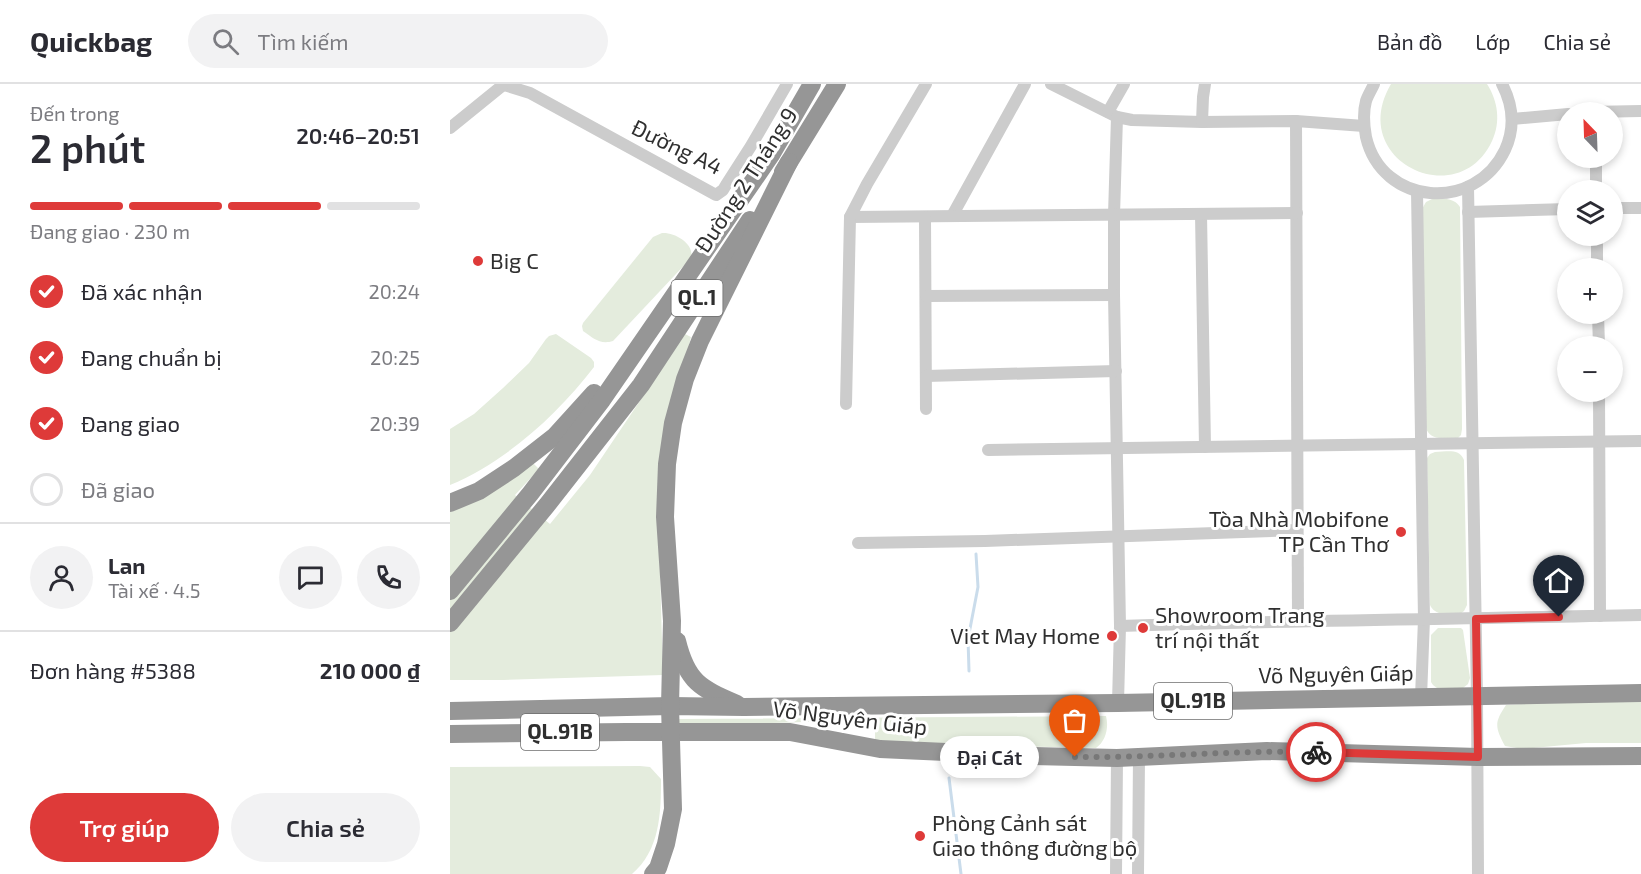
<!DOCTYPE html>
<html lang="vi">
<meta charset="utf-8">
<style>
:root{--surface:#fff;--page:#f2f2f3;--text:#2b2b33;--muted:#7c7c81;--line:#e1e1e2;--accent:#de3a39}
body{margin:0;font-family:"Exo 2",sans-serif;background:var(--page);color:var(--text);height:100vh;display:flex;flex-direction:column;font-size:22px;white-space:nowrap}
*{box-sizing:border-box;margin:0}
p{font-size:20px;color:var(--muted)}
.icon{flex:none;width:33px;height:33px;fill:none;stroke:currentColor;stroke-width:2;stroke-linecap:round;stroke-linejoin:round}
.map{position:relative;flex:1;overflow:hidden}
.details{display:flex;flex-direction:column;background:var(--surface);width:450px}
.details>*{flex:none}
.needle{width:39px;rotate:337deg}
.tools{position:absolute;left:1107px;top:18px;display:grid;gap:12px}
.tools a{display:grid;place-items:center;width:66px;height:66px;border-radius:50%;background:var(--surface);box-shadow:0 3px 9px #0003;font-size:30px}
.pin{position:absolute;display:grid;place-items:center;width:51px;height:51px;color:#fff;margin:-62px -26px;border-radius:50% 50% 50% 0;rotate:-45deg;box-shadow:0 0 6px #0007}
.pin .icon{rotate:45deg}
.courier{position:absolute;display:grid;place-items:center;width:60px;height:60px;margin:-30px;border:4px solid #de3a39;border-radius:50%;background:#fff;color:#222;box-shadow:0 2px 8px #0007}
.bubble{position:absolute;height:42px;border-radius:21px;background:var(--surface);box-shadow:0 3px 9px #0003;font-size:20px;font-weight:600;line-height:42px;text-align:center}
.overview em{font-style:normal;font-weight:600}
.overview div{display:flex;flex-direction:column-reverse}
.overview{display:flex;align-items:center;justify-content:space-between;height:102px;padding:0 30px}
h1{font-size:39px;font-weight:600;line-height:45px}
.bar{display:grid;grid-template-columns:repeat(4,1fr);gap:9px 6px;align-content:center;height:72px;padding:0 30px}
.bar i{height:8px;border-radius:4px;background:var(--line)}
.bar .active{background:var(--accent)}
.bar p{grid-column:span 4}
.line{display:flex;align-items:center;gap:15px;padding:0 30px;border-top:2px solid var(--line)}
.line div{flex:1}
.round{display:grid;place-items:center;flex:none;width:63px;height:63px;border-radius:32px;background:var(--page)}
ol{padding:0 30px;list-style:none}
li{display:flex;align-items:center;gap:18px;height:66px}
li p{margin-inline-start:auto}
li .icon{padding:6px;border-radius:50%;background:var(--accent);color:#fff;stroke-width:4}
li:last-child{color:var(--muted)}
li i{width:33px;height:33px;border:3px solid var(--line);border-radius:50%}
.primary-button{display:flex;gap:12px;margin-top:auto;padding:12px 30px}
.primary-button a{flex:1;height:69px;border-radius:36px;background:var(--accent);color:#fff;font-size:24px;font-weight:600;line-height:69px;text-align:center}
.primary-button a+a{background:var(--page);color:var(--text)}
header{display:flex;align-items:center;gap:36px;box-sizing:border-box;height:84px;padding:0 30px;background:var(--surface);border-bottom:2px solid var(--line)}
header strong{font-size:28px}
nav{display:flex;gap:33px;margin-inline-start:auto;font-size:21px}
.search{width:420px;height:54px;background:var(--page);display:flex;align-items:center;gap:15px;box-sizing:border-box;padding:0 21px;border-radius:33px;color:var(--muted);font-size:22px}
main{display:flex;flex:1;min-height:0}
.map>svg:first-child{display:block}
.green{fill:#e4ecdd}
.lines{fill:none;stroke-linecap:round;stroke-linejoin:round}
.stream{stroke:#cadceb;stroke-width:3}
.minor{stroke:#ccc;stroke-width:12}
.highway{stroke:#969696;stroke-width:18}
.done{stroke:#787878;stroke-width:6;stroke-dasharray:0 10.8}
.route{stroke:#de3a39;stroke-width:8}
.poi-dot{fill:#de3a39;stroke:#fff;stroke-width:2}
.labels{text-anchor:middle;stroke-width:6;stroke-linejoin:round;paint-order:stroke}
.shield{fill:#fff;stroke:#6d6d6d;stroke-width:1.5}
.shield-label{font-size:21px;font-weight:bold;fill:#2f2f2f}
.street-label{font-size:22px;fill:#2f2f2f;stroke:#fff}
.poi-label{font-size:22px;fill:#2f2f2f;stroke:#fff;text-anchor:start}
</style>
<header>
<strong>Quickbag</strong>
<div class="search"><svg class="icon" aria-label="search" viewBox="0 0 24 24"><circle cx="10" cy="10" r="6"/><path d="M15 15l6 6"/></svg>Tìm kiếm</div>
<nav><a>Bản đồ</a><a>Lớp</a><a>Chia sẻ</a></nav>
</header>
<main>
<section class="details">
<div class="overview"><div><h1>2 phút</h1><p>Đến trong</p></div><em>20:46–20:51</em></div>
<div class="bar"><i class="active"></i><i class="active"></i><i class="active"></i><i></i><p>Đang giao · 230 m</p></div>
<ol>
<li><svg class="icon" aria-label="check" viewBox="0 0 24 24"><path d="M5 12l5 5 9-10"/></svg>Đã xác nhận<p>20:24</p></li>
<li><svg class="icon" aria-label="check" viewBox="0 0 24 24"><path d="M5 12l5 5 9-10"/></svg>Đang chuẩn bị<p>20:25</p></li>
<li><svg class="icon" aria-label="check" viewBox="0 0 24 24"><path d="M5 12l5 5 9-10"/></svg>Đang giao<p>20:39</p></li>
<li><i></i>Đã giao</li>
</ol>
<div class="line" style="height:108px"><a class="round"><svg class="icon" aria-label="person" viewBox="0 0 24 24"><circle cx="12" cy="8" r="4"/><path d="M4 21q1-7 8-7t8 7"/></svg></a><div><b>Lan</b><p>Tài xế · 4.5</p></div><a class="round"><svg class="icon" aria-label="chat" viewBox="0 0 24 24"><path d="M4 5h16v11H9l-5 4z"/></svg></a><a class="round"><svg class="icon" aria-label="phone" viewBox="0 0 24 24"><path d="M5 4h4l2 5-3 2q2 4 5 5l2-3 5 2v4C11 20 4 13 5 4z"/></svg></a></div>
<div class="line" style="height:78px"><div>Đơn hàng #5388</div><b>210 000 ₫</b></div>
<div class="primary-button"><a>Trợ giúp</a><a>Chia sẻ</a></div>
</section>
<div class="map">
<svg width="1191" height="790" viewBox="0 0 1191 790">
<rect width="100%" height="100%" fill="#fff"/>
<g class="green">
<path d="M941 0H1037C1048 17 1051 38 1042 57 1008 130 896 76 941 0Z"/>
<path d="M982 115C993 115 1003 113 1010 123L1012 345 1011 351 1008 354C995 354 980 357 976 344L972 125 976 118Z"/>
<path d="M212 149C225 148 245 160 241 174L163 257C150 261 143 254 133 247L132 242 133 239 203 153Z"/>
<path d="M106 250 141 274 144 278V283C107 331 57 377 0 401V345L24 330 53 304 79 279 96 255 99 252Z"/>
<path d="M235 250 241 253 220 338 209 454 213 591 53 596H0V428L15 421 82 378 89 385 65 411 100 440 140 391Z"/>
<path d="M985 368C997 368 1009 364 1014 376L1017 521 1014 527 1009 531C998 530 985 532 980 521L977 374 980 370Z"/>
<path d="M988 544H1011L1013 546 1020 594 1018 600 1013 604H987L983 601 981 598V551Z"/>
<path d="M1191 616V659H1136L1083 664H1067L1055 662C1045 643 1044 639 1056 621L1115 617Z"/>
<path d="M656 632C659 643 656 657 646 664L428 659 425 657V634C359 639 294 640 229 640V635Z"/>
<path d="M190 682 200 683 211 695C211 729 210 766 182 790H0V683Z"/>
</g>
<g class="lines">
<g class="stream">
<path d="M519 587 518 555 528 503 526 470"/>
<path d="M499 694 511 790"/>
</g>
<g class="minor">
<path d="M51 0 80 9 266 111 273 106 276 101 301 62 337 0"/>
<path d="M601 0 667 33 682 36 752 38 846 37 914 42"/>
<path d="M924 0C922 5 918 11 916 17 913 28 914 42 916 53 932 122 1025 129 1055 66 1065 44 1063 21 1052 0"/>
<path d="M658 28 674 0"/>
<path d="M1140 28 1191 27"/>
<path d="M667 33 664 131V211L670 542 668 619"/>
<path d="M1062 35 1118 30"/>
<path d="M846 37 848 536"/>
<path d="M752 38 753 13 755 0"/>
<path d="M0 44 53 1"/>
<path d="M1146 74V106"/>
<path d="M1018 103 1027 613 1028 790"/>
<path d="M967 107 974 535 971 613"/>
<path d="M1162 124H1191"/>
<path d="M1018 128 1118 125"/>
<path d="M751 130 755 363"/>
<path d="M502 132 575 0"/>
<path d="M400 133 847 129"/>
<path d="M475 133 476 325"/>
<path d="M1147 152V184"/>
<path d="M476 212 664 211"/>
<path d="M1148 230 1149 262"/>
<path d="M476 292 666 287"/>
<path d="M1149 308 1150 532"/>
<path d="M396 320 400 133 417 100 476 0"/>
<path d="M538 366 1191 357"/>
<path d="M408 459 535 457 847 446"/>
<path d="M670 542C844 536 1017 535 1191 531"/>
<path d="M666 790 667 674"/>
<path d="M688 790 689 673"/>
</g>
<g class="highway">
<path d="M333 88 387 0"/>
<path d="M0 419 29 407 64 384 105 352 144 309"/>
<path d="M0 507 80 410 152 316 321 71 362 0"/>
<path d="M0 539 97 421 191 301 300 136"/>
<path d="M227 557C237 598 250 604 287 620"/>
<path d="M0 627 220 622 294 623 668 619 1191 609"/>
<path d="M0 650 176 648H340L430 665 583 672 667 674 817 667 1028 673 1191 672"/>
<path d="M203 790 208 784 216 760 223 725 220 622 222 537 215 433 217 380 223 339 235 295 250 257 339 78"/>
</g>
</g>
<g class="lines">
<path class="done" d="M625 673C705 674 786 666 866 668"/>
<path class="route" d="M866 668 1028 673 1026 535 1109 533"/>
</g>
<g class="poi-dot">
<circle cx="28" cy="177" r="6"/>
<circle cx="951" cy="448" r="6"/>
<circle cx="693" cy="544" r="6"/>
<circle cx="662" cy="552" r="6"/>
<circle cx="470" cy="752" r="6"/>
</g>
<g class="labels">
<g class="shield">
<rect x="221.5" y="196" width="51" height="36" rx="4.5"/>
<rect x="704" y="599" width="78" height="36" rx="4.5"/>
<rect x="71" y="630" width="78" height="36" rx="4.5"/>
</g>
<g class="shield-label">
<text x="247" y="221">QL.1</text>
<text x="743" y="624">QL.91B</text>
<text x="110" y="655">QL.91B</text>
</g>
<g class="street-label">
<text transform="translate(227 63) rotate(26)" y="8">Đường A4</text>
<text transform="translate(296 96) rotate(-57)" y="8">Đường 2 Tháng 9</text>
<text transform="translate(886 590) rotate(-1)" y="8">Võ Nguyên Giáp</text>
<text transform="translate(400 634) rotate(7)" y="8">Võ Nguyên Giáp</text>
</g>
<g class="poi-label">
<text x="40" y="185">Big C</text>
<text x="939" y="443" text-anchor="end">Tòa Nhà Mobifone<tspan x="939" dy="25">TP Cần Thơ</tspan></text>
<text x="705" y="539">Showroom Trang<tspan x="705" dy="25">trí nội thất</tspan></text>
<text x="650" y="560" text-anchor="end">Viet May Home</text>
<text x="482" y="747">Phòng Cảnh sát<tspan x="482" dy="25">Giao thông đường bộ</tspan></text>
</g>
</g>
</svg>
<div class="tools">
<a><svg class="needle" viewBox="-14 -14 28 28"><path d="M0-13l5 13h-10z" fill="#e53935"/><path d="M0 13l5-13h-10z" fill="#7c7c81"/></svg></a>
<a><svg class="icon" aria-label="layers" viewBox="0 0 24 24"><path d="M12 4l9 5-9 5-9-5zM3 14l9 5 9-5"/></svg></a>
<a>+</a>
<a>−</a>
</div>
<div class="pin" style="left:625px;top:673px;background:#ea580c"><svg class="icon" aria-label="bag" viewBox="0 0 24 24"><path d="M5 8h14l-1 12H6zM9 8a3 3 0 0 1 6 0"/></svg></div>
<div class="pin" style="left:1109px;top:533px;background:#1f2937"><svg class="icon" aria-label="home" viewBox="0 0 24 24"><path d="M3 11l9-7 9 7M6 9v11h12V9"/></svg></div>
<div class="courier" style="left:866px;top:668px"><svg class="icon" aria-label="bike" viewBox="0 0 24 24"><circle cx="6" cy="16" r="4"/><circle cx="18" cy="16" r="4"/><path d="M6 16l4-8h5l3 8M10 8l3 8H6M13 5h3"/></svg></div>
<div class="bubble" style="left:490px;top:652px;width:99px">Đại Cát</div>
</div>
</main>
